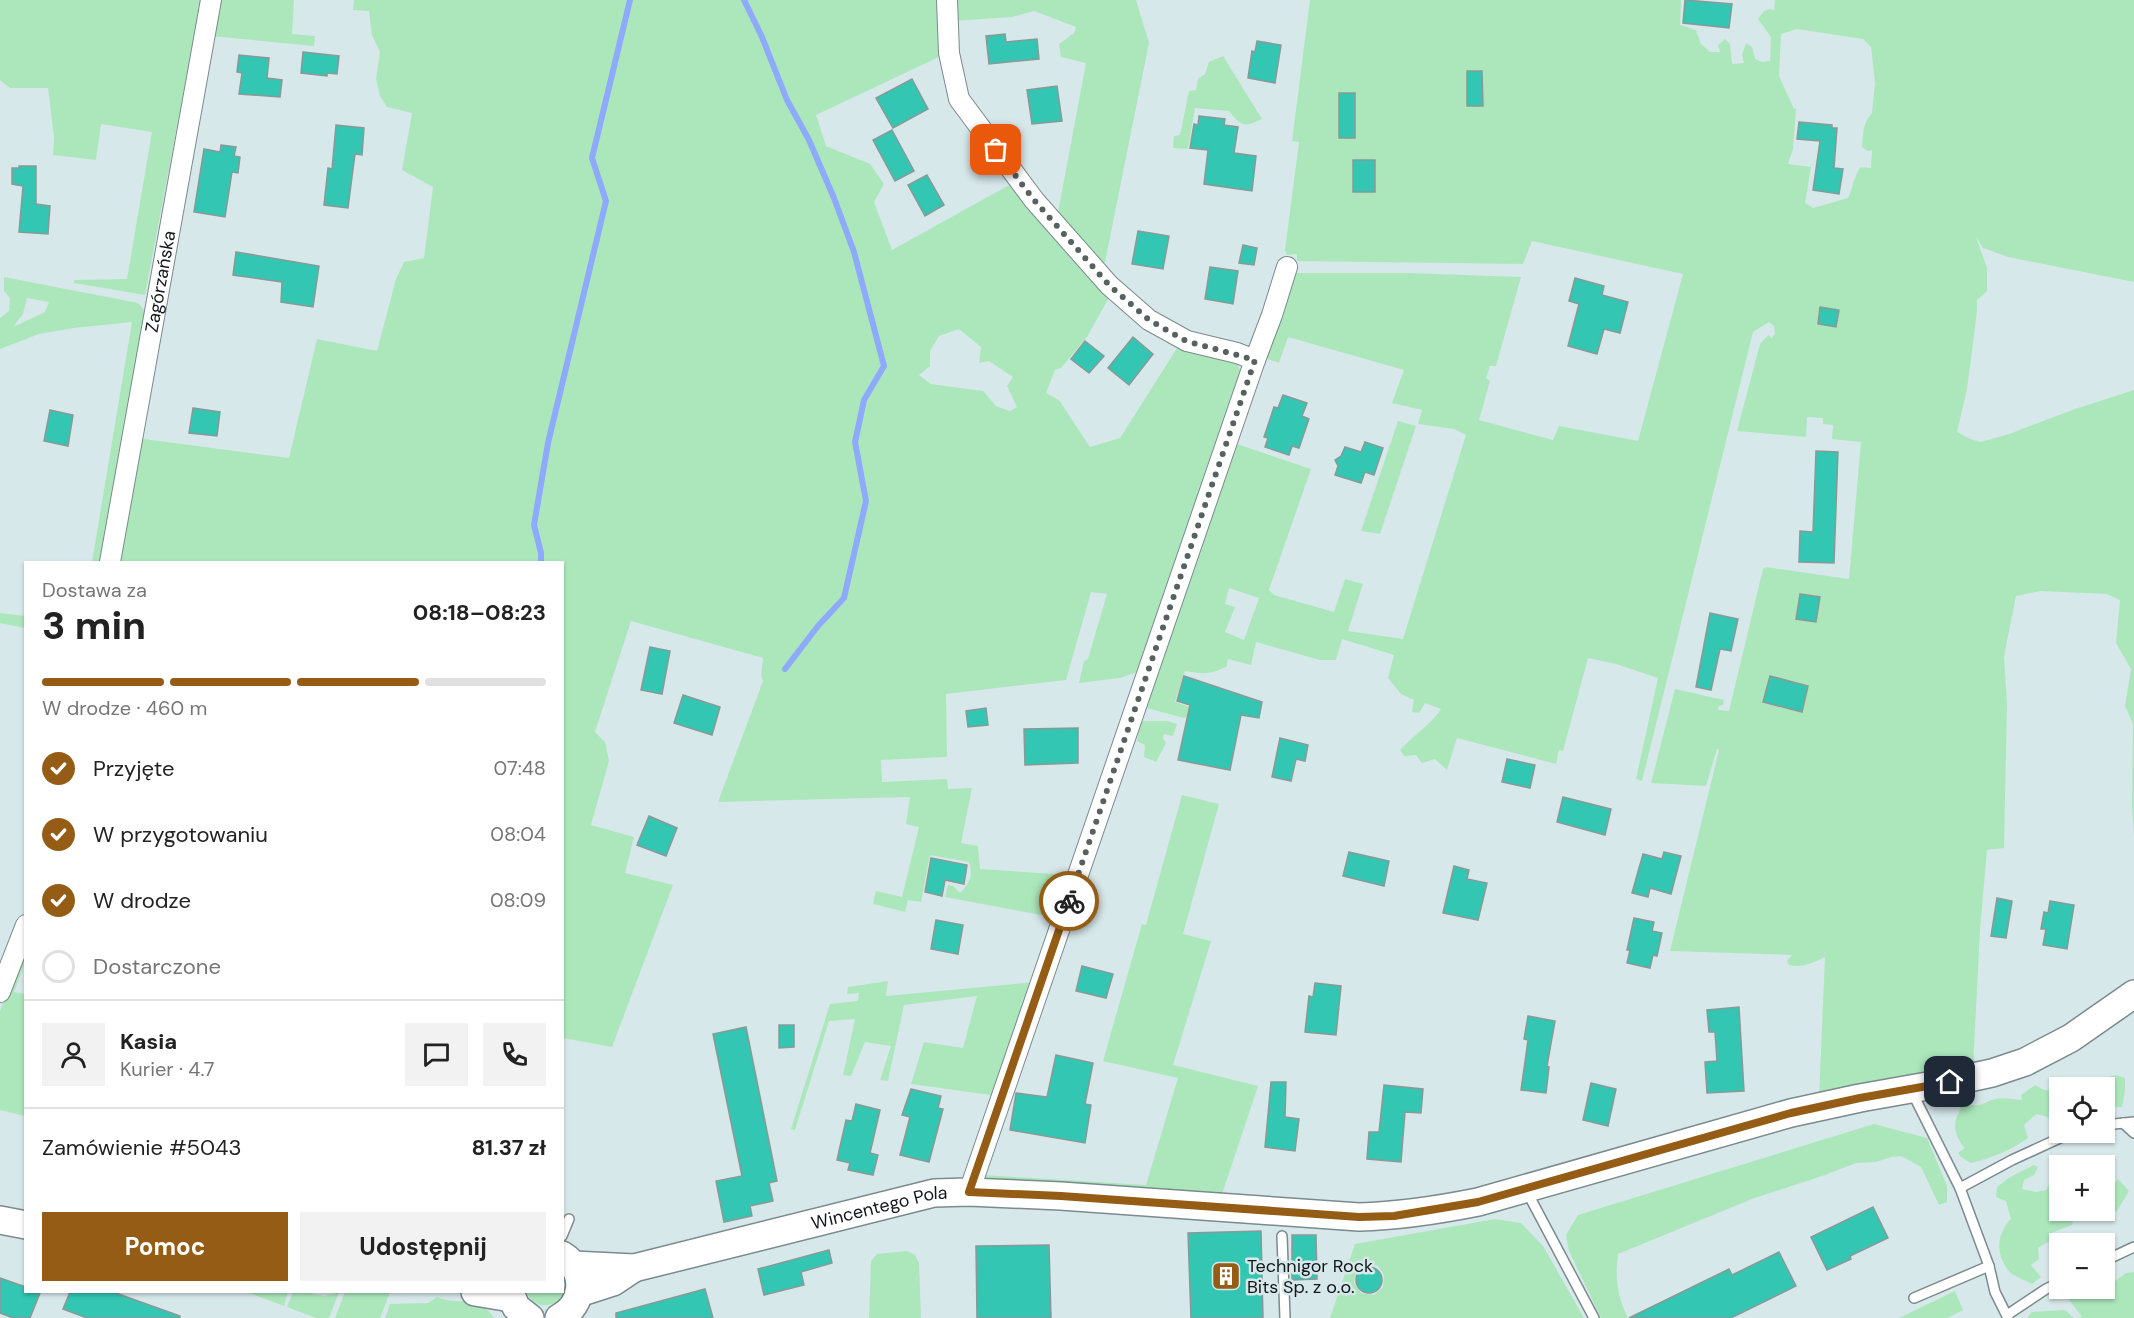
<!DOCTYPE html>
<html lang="pl">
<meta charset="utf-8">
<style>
:root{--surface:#fff;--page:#f2f2f2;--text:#222;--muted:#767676;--line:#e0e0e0;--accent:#945c15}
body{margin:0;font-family:"DM Sans",sans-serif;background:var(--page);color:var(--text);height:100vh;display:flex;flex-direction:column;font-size:22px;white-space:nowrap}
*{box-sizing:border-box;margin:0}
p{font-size:20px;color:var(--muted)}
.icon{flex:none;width:33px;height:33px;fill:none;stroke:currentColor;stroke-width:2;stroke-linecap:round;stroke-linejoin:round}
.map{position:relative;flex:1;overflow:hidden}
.sheet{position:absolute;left:24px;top:561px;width:540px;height:732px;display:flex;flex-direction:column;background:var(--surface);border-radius:0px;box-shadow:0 2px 4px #0004}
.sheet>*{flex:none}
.controls{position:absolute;left:2049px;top:1077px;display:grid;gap:12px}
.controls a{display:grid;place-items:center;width:66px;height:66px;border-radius:0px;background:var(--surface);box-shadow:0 2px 4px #0004;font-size:30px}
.pin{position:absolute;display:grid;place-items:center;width:51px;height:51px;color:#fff;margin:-26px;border-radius:12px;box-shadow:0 3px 9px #0006}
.courier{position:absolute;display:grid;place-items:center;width:60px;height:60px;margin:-30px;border:4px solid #945c15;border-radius:50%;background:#fff;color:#222;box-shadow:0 2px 8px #0007}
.summary em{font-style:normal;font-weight:700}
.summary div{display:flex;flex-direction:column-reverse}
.summary{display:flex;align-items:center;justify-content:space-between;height:102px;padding:0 18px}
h1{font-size:39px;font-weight:700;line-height:45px}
.bar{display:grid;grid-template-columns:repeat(4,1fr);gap:9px 6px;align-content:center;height:72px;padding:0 18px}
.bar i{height:8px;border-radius:4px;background:var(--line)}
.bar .on{background:var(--accent)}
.bar p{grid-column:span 4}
.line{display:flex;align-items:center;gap:15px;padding:0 18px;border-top:2px solid var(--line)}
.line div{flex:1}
.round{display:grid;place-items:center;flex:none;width:63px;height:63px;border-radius:0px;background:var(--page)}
ol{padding:0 18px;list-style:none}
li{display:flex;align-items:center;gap:18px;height:66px}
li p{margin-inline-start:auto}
li .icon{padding:6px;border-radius:50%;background:var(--accent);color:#fff;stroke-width:4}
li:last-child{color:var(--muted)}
li i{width:33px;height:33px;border:3px solid var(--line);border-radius:50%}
.cta{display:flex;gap:12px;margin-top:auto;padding:12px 18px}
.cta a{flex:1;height:69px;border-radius:0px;background:var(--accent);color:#fff;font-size:24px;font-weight:700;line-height:69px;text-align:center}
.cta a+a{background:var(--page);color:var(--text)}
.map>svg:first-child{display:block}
.green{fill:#ace7bc;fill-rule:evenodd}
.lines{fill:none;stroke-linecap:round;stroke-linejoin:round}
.stream{stroke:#8eaafc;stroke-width:6}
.building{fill:#32c6b3;stroke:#8a9996;stroke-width:1.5}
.lane-casing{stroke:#7b8a8d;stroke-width:12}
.street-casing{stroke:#7b8a8d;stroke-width:22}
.secondary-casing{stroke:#7b8a8d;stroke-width:30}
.lane{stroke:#fff;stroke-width:9}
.street{stroke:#fff;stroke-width:20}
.secondary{stroke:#fff;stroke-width:27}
.done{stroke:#576162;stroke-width:6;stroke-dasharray:0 10.8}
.route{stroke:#945c15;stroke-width:8}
.labels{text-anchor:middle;stroke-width:5;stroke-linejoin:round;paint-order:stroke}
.street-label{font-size:18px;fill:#121819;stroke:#d7e8eb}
.poi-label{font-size:18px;fill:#121819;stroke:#d7e8eb;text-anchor:start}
</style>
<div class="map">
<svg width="2134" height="1318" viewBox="0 0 2134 1318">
<rect width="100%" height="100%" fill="#d7e8eb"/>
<g class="green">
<path d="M0 0H201L145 295 74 283V280L127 279 152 132 101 124 96 160 53 155 54 137 48 88H10L0 80Z"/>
<path d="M221 0H294L292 34 315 36 314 46 211 36Z"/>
<path d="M354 0H938L941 56 816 115 826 146 870 164 884 184 874 202 892 250 1011 184 1111 294 1087 337 1061 368 1055 370 1046 393 1059 400 1090 447 1120 438 1179 345 1231 357 1243 373 1199 506 1137 672 1120 678 1079 683 1084 661 1088 659 1107 594 1091 592 1066 680 946 694 947 757 881 760 882 782 947 779 948 789 972 788 961 843 978 846 980 869 1070 875 1098 786 1101 788 1057 918 945 897 948 885 953 886 960 893C970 883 973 876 969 862L930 855 921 902 908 900 905 912 873 904 876 891 902 897 919 827 906 824 910 797 718 802 763 681 761 675 763 658 631 621 595 732 605 742 609 761 591 825 634 837 625 873 673 885 612 1047 563 1038 562 562H115L136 438 289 458 317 339 377 351 396 279 404 262 424 258 433 187 402 170 412 113 387 107 380 96 376 79 380 52 372 35 369 11 353 10ZM959 329 981 347 979 363 989 361 1013 377 1007 386 1017 407 1010 411 996 406 983 391 931 384 919 375 930 366V351L939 336Z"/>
<path d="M948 0H1136L1149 43 1103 272 1057 218 1086 63 1061 57 1059 44 1074 33 1076 27 1034 11 1012 17 952 21Z"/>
<path d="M1310 0H1681L1680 25 1696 30 1701 44 1710 52H1720L1718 45 1725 39 1730 44 1732 64 1744 63 1742 55 1746 43 1752 47 1755 59 1762 62 1770 61 1771 37 1758 19 1764 11 1771 9 1774 11 1775 0H2134V282L2008 257 1983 248 1976 237 1987 268V291L1977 300V312L1967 389 1957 432 1970 439 1981 442 2009 434 2075 409 2134 390V835L2132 805 2133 724 2125 706 2131 669 2116 643 2120 600 2107 594 2040 591 2016 596 2004 656 2007 704 2004 848 1987 850 1980 930 1973 1068 1819 1098 1825 957C1812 963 1803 968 1789 965L1787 961 1792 955 1670 951 1719 750 1717 749 1706 786 1651 783 1675 689 1724 700 1723 705 1719 706 1718 710 1729 711 1763 569 1766 567 1849 579 1861 442 1832 439 1833 425 1823 424V418L1807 417 1806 437 1737 431 1760 344 1768 335 1772 338 1775 334 1774 326 1769 322 1753 332 1642 781 1636 779 1658 678 1616 664 1588 658 1563 751 1559 750 1556 764 1457 738 1447 770 1435 759 1422 763 1416 755 1404 756 1400 750C1413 735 1430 726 1441 709L1425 703 1419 713 1412 712 1414 700 1401 694 1388 678 1394 655 1342 639 1336 660H1320L1256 642 1251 665 1228 659 1227 666C1213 675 1201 674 1185 671L1175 702 1196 709 1190 715 1184 718 1143 707 1234 443 1311 469 1269 590 1274 595 1334 612 1345 579 1363 584 1348 631 1403 639 1466 435 1454 429 1418 424 1422 410 1392 403 1404 370 1288 337 1279 363 1263 357 1287 283 1296 273H1408L1521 277 1496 366H1490L1486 378 1490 381 1479 420 1553 440 1559 426 1638 441 1683 274 1532 241 1523 264 1297 261V254L1287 255 1285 250 1299 142 1292 141ZM1797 29 1863 39 1871 47 1875 83 1872 113C1863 122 1863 134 1862 147L1868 151 1872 150 1871 168 1861 167C1854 175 1853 188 1848 198L1813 208 1805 203 1811 167 1788 164 1793 149 1796 109H1794L1779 76 1781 34ZM1229 588 1259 598 1244 640 1225 632 1235 607 1225 604Z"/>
<path d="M1223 56 1262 119C1244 128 1241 126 1229 111L1195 108 1188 149 1173 148 1174 136 1180 135 1189 91 1196 90 1198 79 1205 74 1209 62Z"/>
<path d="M4 277 138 303 146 312 100 562H92L132 322 74 328 39 334 0 349V318L9 311 10 298 4 291ZM27 298 49 302 45 312 13 327 23 314Z"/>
<path d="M1398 421 1416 426 1380 534 1361 531Z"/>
<path d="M0 613 25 616V628L0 623Z"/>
<path d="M1141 721H1168L1177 724 1173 736 1164 734 1163 738 1166 743 1156 762 1144 757 1145 745 1137 741Z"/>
<path d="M1182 795 1219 804 1183 934 1211 941 1173 1065 1258 1086 1222 1194 983 1181V1175L1146 1185 1178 1078 1103 1061 1142 924 1146 925Z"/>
<path d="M25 944V963L14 992 25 994V1116L0 1110V1011Z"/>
<path d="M888 981 886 996 1036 982 998 1096 911 1084 924 1042 963 1048 977 996 904 1005 888 1081 880 1080 891 1046 865 1042 851 1076 843 1075 855 1019 829 1021 795 1130 791 1129 830 1004 858 1001 859 993 847 994 848 987Z"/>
<path d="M2116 1075 2125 1078V1091L2122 1107H2105L2104 1088 2088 1087 2103 1078Z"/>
<path d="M2035 1085 2044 1090 2059 1091V1120L2036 1114 2024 1125 2028 1138C2012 1150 1991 1158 1971 1163L1961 1157 1958 1153 1965 1148C1958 1140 1953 1131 1956 1119 1958 1113 1961 1111 1960 1104L1965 1100C1976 1112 1984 1101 1996 1099 2004 1097 2014 1100 2022 1100L2021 1095Z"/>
<path d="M1874 1124 1927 1138 1947 1186V1202L1939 1205 1921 1167 1901 1156 1891 1157 1876 1162 1856 1163 1825 1175 1752 1199 1618 1254C1615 1278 1617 1296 1628 1318H1601L1569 1251 1566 1235 1578 1215Z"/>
<path d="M2034 1165 2038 1167 2034 1175 2024 1180 2022 1189 2036 1192 2046 1190 2050 1184 2059 1178 2060 1210 2073 1211 2075 1213 2072 1225 2051 1233V1240L2038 1248 2039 1259 2031 1265 2041 1277 2032 1284C2025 1280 2012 1276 2008 1270 1995 1253 1997 1233 2011 1219L2006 1201 1996 1197 1997 1187 2010 1177Z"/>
<path d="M2118 1179 2129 1191 2117 1211 2109 1214 2094 1211 2104 1210 2105 1201C2112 1194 2111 1186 2118 1179Z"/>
<path d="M1495 1219 1521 1223 1543 1246 1584 1318H1330L1355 1244ZM1367 1264 1378 1266 1384 1275 1383 1287 1374 1295 1361 1293 1354 1283 1356 1271Z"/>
<path d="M907 1251 915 1255 919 1263 921 1318H869L871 1261 877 1254Z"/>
<path d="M2134 1272V1318H2078L2082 1317 2067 1297 2064 1289H2080L2081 1294 2087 1296 2095 1293 2113 1290 2114 1282 2126 1273Z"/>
<path d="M563 1275C575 1302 539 1318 526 1292H562Z"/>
<path d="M1955 1291 1963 1310 1947 1318H1899Z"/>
<path d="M247 1292H288L284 1306Z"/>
<path d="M293 1292H304L324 1296 339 1292 329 1318H316L287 1307Z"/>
<path d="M345 1292H390L380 1318H335Z"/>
<path d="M437 1297C460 1307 477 1292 494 1318H385L390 1304 428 1303Z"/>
<path d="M2065 1310 2074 1318H2027L2032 1312Z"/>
</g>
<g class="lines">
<g class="stream">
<path d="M744 0 762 37 787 100 809 140 834 198 854 252 884 366 864 400 855 442 866 501 844 598 818 626 785 669"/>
<path d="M541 562V553L534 525 548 443 606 201 592 158 630 0"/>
</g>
</g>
<g class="building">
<path d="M1685 0 1732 4 1729 28 1683 23Z"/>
<path d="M1005 34 1006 42 1037 39 1039 59 989 64 986 36Z"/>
<path d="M1257 41 1281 45 1275 83 1248 78 1252 51 1255 52Z"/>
<path d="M303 52 339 56 337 74 327 73V76L301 73Z"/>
<path d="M239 55 269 58 267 78 282 80 280 97 239 94 242 73 237 72Z"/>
<path d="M1467 71H1482L1483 106H1467Z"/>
<path d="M912 79 928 109 893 128 876 98Z"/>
<path d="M1057 86 1062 121 1032 124 1027 90Z"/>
<rect x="1339" y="93" width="16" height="45"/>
<path d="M1199 116 1225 119 1224 125 1238 127 1234 153 1256 156 1252 191 1204 184 1208 150 1190 148 1194 124 1198 125Z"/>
<path d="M1799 122 1832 125V128H1837L1834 168 1843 169 1839 194 1813 190 1820 141 1797 139Z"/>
<path d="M336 125 364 128 362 155 355 154 348 208 324 205 328 168 332 169Z"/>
<path d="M892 130 914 171 895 181 873 140Z"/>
<path d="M221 145 236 147 234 156 240 157 238 173 232 172 225 217 194 212 204 149 220 152Z"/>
<rect x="1353" y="160" width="22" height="32"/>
<path d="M19 166H36V204L50 206 48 234 19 232 23 186 12 184V168H19Z"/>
<path d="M927 175 944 205 925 216 908 185Z"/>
<path d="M1138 231 1169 236 1163 269 1132 264Z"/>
<path d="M1243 245 1257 248 1254 265 1239 263Z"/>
<path d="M236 252 319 266 313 307 281 302 282 282 233 275Z"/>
<path d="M1210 267 1238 271 1233 304 1205 299Z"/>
<path d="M1575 278 1604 286 1602 295 1628 302 1620 333 1604 329 1597 354 1568 346 1579 304 1569 301Z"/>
<path d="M1820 307 1839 310 1836 327 1818 324Z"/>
<path d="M1133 337 1153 354 1129 385 1108 368Z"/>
<path d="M1085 341 1104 356 1089 373 1071 359Z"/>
<path d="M1283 395 1307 403 1302 416 1309 419 1299 448 1292 446 1289 455 1265 447 1268 438 1264 437 1274 407 1278 408Z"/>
<path d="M193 408 220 412 217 436 189 433Z"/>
<path d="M50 410 73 415 68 446 44 441Z"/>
<path d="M1365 442 1383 448 1374 475 1365 472 1361 483 1335 475 1338 466 1335 460 1341 456 1345 447 1361 452Z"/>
<path d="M1816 451 1838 452 1834 563 1799 562 1800 531 1813 532Z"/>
<path d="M1800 594 1820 597 1816 622 1796 619Z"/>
<path d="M1710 613 1738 619 1731 651 1720 649 1711 690 1696 687Z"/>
<path d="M650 647 670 651 662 694 641 690Z"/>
<path d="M1184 676 1262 702 1259 718 1241 715 1230 770 1178 760 1190 705 1177 701Z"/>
<path d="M1770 676 1808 686 1802 712 1763 702Z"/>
<path d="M683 695 720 707 712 735 674 723Z"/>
<path d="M986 708 988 725 968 727 966 711Z"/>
<path d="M1078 728V763L1025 765 1024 729Z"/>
<path d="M1280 738 1308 745 1305 761 1296 759 1291 781 1272 777Z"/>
<path d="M1507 759 1535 765 1530 788 1502 782Z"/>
<path d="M1563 797 1611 809 1605 835 1557 822Z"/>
<path d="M649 816 677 828 666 856 637 845Z"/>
<path d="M1349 852 1389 861 1384 886 1343 876Z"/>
<path d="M1664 852 1681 856 1671 894 1650 888 1648 897 1632 893 1643 854 1662 859Z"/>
<path d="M931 858 967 865 964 884 945 880 942 896 925 892Z"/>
<path d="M1454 866 1469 870 1467 879 1487 883 1478 920 1443 913Z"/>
<path d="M1997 898 2012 901 2006 938 1991 936Z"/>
<path d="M2050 901 2074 905 2067 949 2043 945 2046 929H2041L2044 912 2048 913Z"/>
<path d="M1634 918 1654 922 1652 931 1662 933 1657 956 1653 955 1650 968 1627 963 1630 950H1627Z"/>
<path d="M936 920 963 925 958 954 931 949Z"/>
<path d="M1082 966 1113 974 1106 998 1076 991Z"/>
<path d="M1315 983 1341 986 1336 1035 1305 1032 1309 996 1313 997Z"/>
<path d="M1739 1007 1744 1091 1707 1093 1705 1062 1717 1061 1715 1032H1709L1707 1010Z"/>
<path d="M1528 1016 1555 1021 1547 1066 1549 1067 1546 1093 1521 1090 1528 1040 1524 1039Z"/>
<path d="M779 1025H794V1047L779 1048Z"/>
<path d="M746 1027 777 1181 769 1183 773 1201 750 1206 752 1216 724 1222 716 1181 742 1176 713 1034Z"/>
<path d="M1056 1055 1093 1063 1085 1104 1091 1105 1085 1143 1010 1130 1016 1093 1047 1097Z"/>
<path d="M1271 1082H1286L1285 1117 1299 1119 1295 1151 1265 1147Z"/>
<path d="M1591 1083 1616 1089 1608 1126 1583 1120Z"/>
<path d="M1384 1085 1423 1089 1421 1113 1405 1112 1401 1162 1367 1159 1369 1132H1379Z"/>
<path d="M911 1089 941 1096 938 1108 943 1109 929 1162 900 1155 910 1117 902 1115Z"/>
<path d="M856 1104 880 1110 870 1153 878 1155 873 1175 848 1170 850 1163 837 1160 846 1120 852 1121Z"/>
<path d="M1873 1207 1888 1238 1850 1256 1851 1259 1827 1270 1811 1237Z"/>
<path d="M1261 1231 1263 1318H1191L1188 1233Z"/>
<path d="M1292 1235H1316L1317 1279 1292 1280Z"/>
<path d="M1049 1245 1051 1318H977L976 1246Z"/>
<path d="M829 1250 832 1263 801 1272 804 1285 764 1295 758 1269Z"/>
<path d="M1779 1252 1796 1286 1731 1318H1629L1729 1269 1732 1275Z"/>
<circle cx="1369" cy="1280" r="13"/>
<path d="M0 1278 26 1287V1292L40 1293 30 1318H13L0 1313Z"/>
<path d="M705 1289 713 1318H616V1313Z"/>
<path d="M70 1292H113L180 1316V1318H87L63 1309Z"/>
</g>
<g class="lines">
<g class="lane-casing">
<g id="lane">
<path d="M1912 1092 1960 1188 1989 1266 1995 1292 2008 1318"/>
<path d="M2123 1123 2134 1133"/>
<path d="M2104 1125 2134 1122"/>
<path d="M1960 1188 2012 1160 2073 1132"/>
<path d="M1526 1190 1594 1318"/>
<path d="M562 1236 569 1219"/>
<path d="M1282 1236 1285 1318"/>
<path d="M2104 1261 2134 1247"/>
<path d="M1914 1298 1989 1266"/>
<path d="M2007 1315 2046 1289 2060 1282"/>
</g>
</g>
<g class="street-casing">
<g id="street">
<path d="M947 0 949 53 959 99 1034 200 1109 285 1149 320 1187 341 1237 353 1255 360 969 1192"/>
<path d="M1255 360 1272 315 1287 267"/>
<path id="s1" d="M110 562 211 0"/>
<path d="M0 992 26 925"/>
</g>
</g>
<g class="secondary-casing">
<g id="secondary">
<path d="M0 1220 26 1225"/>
<path id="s2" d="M573 1265 634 1268 934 1193 969 1192 1061 1196 1359 1217C1399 1216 1438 1210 1478 1202L1791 1113 1860 1098 1950 1082 1992 1073 2025 1062 2071 1038 2134 994"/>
<path d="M475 1292 511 1298"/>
<path d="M510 1292 516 1307 530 1318"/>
<path d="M579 1293 613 1282 634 1268"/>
<path d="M559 1318C584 1305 588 1271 562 1255"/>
</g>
</g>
<use href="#lane" class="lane"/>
<use href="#street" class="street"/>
<use href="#secondary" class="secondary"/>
</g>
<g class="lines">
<path class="done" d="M996 150 1034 200 1109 285 1149 320 1186 341 1255 360 1069 901"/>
<path class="route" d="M1069 901 969 1192 1061 1196 1359 1217 1394 1216 1478 1202 1791 1113 1860 1098 1950 1082"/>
</g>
<defs>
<g id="building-square" transform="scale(1.5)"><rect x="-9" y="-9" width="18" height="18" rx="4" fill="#945c15" stroke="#d7e8eb"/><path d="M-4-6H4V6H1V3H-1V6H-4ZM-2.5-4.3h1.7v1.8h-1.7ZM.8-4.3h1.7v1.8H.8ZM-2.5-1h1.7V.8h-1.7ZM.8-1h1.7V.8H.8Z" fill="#fff"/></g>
</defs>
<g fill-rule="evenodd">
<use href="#building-square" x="1226" y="1276"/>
</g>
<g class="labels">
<g class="street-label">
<text dy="6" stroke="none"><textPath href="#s1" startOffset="285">Zagórzańska</textPath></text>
<text dy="6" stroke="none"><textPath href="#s2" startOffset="314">Wincentego Pola</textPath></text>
</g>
<g class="poi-label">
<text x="1247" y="1272">Technigor Rock<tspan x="1247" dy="21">Bits Sp. z o.o.</tspan></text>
</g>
</g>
</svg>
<div class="controls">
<a><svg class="icon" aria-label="locate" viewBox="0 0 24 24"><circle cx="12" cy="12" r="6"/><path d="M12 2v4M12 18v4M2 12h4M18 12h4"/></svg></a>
<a>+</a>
<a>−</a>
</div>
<div class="pin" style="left:996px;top:150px;background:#ea580c"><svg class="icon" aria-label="bag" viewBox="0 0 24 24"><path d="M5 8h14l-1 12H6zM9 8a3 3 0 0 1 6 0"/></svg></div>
<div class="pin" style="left:1950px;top:1082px;background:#1f2937"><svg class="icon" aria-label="home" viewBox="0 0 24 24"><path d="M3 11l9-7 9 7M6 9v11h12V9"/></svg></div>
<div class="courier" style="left:1069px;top:901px"><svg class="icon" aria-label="bike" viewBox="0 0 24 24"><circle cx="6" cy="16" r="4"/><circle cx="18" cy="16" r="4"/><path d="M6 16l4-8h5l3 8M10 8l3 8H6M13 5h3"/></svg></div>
<section class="sheet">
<div class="summary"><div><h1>3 min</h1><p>Dostawa za</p></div><em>08:18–08:23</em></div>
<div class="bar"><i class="on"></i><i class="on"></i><i class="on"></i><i></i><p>W drodze · 460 m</p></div>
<ol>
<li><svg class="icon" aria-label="check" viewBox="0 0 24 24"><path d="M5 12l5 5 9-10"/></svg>Przyjęte<p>07:48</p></li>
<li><svg class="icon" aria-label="check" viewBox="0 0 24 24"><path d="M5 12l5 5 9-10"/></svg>W przygotowaniu<p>08:04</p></li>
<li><svg class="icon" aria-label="check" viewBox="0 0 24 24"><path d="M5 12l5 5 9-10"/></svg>W drodze<p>08:09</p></li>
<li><i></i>Dostarczone</li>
</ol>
<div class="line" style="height:108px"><a class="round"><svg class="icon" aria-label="person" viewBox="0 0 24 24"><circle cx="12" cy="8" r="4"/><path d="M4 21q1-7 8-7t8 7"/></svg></a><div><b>Kasia</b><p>Kurier · 4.7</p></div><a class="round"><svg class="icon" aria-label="chat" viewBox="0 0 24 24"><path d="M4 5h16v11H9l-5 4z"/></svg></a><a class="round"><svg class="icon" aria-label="phone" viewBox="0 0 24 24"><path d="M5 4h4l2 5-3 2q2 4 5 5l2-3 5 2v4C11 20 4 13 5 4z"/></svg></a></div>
<div class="line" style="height:78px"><div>Zamówienie #5043</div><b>81.37 zł</b></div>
<div class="cta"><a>Pomoc</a><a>Udostępnij</a></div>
</section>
</div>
